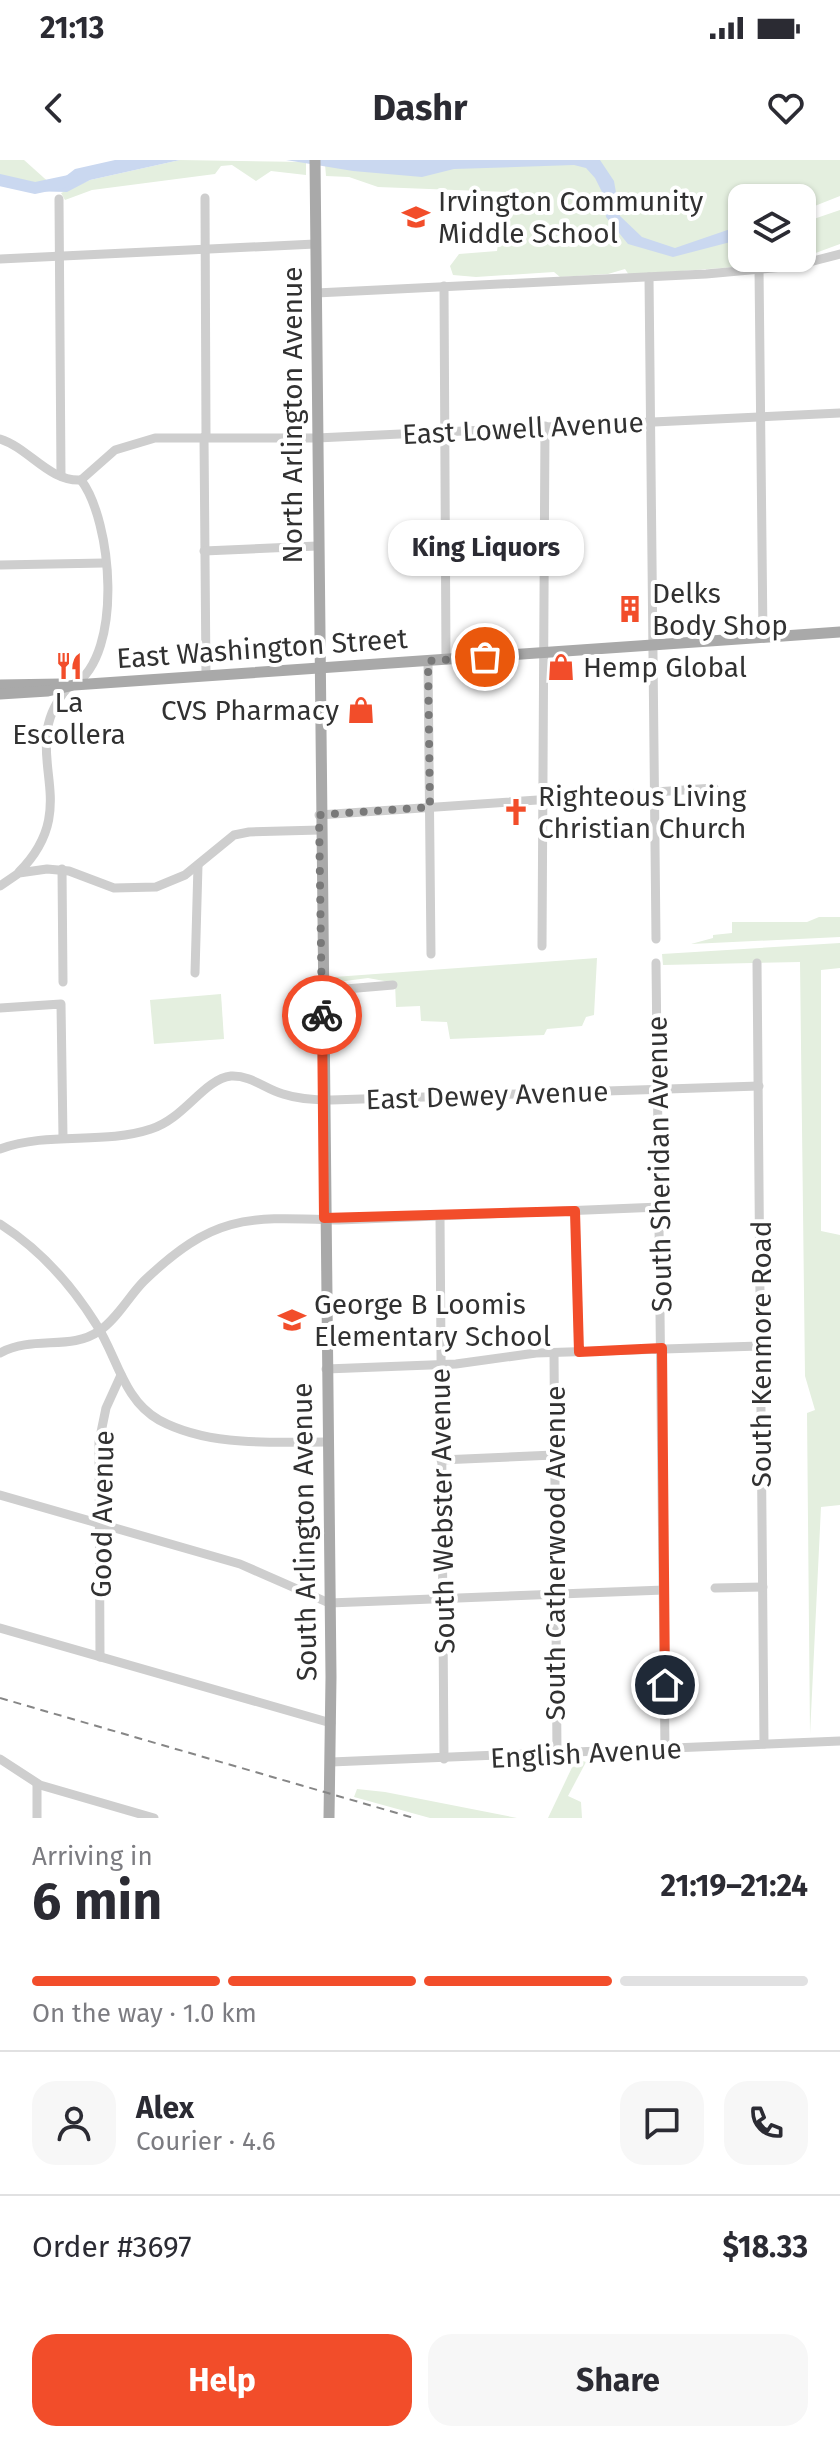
<!DOCTYPE html>
<meta charset="utf-8">
<style>
:root{--surface:#fff;--page:#f7f7f7;--text:#2b2b33;--muted:#7c7c81;--line:#e1e1e2;--accent:#f24d2a}
body{margin:0;font-family:"Fira Sans",sans-serif;background:var(--page);color:var(--text);height:100vh;display:flex;flex-direction:column;font-size:30px;white-space:nowrap}
*{box-sizing:border-box;margin:0}
p{font-size:26px;color:var(--muted)}
.icon{flex:none;width:44px;height:44px;fill:none;stroke:currentColor;stroke-width:2;stroke-linecap:round;stroke-linejoin:round}
.map{position:relative;height:1658px;overflow:hidden}
.details{display:flex;flex-direction:column;background:var(--surface);flex:1}
.details>*{flex:none}
.buttons{position:absolute;left:728px;top:24px;display:grid;gap:16px}
.buttons a{display:grid;place-items:center;width:88px;height:88px;border-radius:16px;background:var(--surface);box-shadow:0 2px 6px #0004;font-size:40px}
.pin{position:absolute;display:grid;place-items:center;width:68px;height:68px;color:#fff;margin:-34px;border:4px solid #fff;border-radius:50%;box-shadow:0 2px 8px #0007}
.courier{position:absolute;display:grid;place-items:center;width:80px;height:80px;margin:-40px;border:6px solid #f24d2a;border-radius:50%;background:#fff;color:#222;box-shadow:0 2px 10px #0007}
.bubble{position:absolute;height:56px;border-radius:24px;background:var(--surface);box-shadow:0 2px 6px #0004;font-size:26px;font-weight:700;line-height:56px;text-align:center}
.overview em{font-style:normal;font-weight:700}
.overview div{display:flex;flex-direction:column-reverse}
.overview{display:flex;align-items:center;justify-content:space-between;height:136px;padding:0 32px}
h1{font-size:52px;font-weight:700;line-height:60px}
.bar{display:grid;grid-template-columns:repeat(4,1fr);gap:12px 8px;align-content:center;height:96px;padding:0 32px}
.bar i{height:10px;border-radius:6px;background:var(--line)}
.bar .selected{background:var(--accent)}
.bar p{grid-column:span 4}
.line{display:flex;align-items:center;gap:20px;padding:0 32px;border-top:2px solid var(--line)}
.line div{flex:1}
.round{display:grid;place-items:center;flex:none;width:84px;height:84px;border-radius:24px;background:var(--page)}
.cta{display:flex;gap:16px;margin-top:auto;padding:16px 32px}
.cta a{flex:1;height:92px;border-radius:24px;background:var(--accent);color:#fff;font-size:32px;font-weight:700;line-height:92px;text-align:center}
.cta a+a{background:var(--page);color:var(--text)}
.status{display:flex;justify-content:space-between;align-items:center;height:56px;padding:0 40px;background:var(--surface);direction:ltr}
.status svg{height:22px;fill:currentColor}
header{display:flex;justify-content:space-between;align-items:center;height:104px;padding:0 32px;background:var(--surface);font-size:36px;font-weight:700}
.map>svg:first-child{display:block}
.green{fill:#e4efdf}
.water{fill:#cad8f0}
.lines{fill:none;stroke-linecap:round;stroke-linejoin:round}
.river{stroke:#cad8f0;stroke-width:12}
.minor{stroke:#cecece;stroke-width:9}
.major{stroke:#a9a9a9;stroke-width:11}
.rail{stroke:#868686;stroke-width:2;stroke-dasharray:8 6;stroke-linecap:butt}
.done{stroke:#797979;stroke-width:8;stroke-dasharray:0 14.4}
.route{stroke:#f24d2a;stroke-width:10}
.labels{text-anchor:middle;stroke-width:8;stroke-linejoin:round;paint-order:stroke}
.poi-label{font-size:28px;fill:#313131;stroke:#fff;text-anchor:start}
.street-label{font-size:28px;fill:#313131;stroke:#fff}
</style>
<div class="status"><b>21:13</b><svg viewBox="0 0 49 12"><path d="M0 12V9h3v3zM5 12V6h3v6zM10 12V3h3v9zM15 12V0h3v12zM26 1h20v11H26zM47 4h2v5h-2z"/></svg></div>
<header><svg class="icon" aria-label="back" viewBox="0 0 24 24"><path d="M15 5l-7 7 7 7"/></svg>Dashr<svg class="icon" aria-label="heart" viewBox="0 0 24 24"><path d="M12 20l-8-8c-3-5 5-10 8-4 3-6 11-1 8 4z"/></svg></header>
<div class="map">
<svg width="840" height="1658" viewBox="0 0 840 1658">
<rect width="100%" height="100%" fill="#fff"/>
<g class="green">
<path d="M0 0H24L53 26 25 24 0 16Z"/>
<path d="M180 0 306 2V15L271 11 256 21 232 5 221 6 215 14 92 30 65 40 61 33 90 20Z"/>
<path d="M503 0H840V36L802 51V38H778L780 32 763 38H742V66L677 95 742 76V98H757L735 107 629 115 625 109 608 114 560 117 554 112 476 117 453 115 450 106 459 94 497 91 506 32 378 27 349 17 326 16 325 4Z"/>
<path d="M840 50V84L802 98V63Z"/>
<path d="M819 757H840V777L691 784 713 778V775L732 773V762H807Z"/>
<path d="M840 783V808L821 810V1071L840 1075V1345L821 1347 810 1575 807 1253 815 1250 805 1216 800 802 663 805 662 794Z"/>
<path d="M597 798 594 855 586 857 582 866 547 869 544 875 450 879 447 862 421 861 420 846 396 847 395 823 368 818 330 823 334 817Z"/>
<path d="M221 834 224 879 154 884 150 840Z"/>
<path d="M576 1599 586 1602 568 1636 581 1642 582 1658H548Z"/>
<path d="M357 1629 385 1632 517 1658H430L354 1637Z"/>
</g>
<g class="water">
<path d="M115 0H180L90 20 67 32 25 31 0 23V16L25 24 53 26 75 9Z"/>
<path d="M286 0H600L614 21 620 56 642 77 675 88 742 65V79L673 97 628 84 606 57 604 36 595 18 586 8 574 5 454 9 422 17 353 11Z"/>
</g>
<g class="lines">
<path class="river" d="M0 20 35 28 73 20"/>
<g class="minor">
<path d="M205 38 206 277"/>
<path d="M59 39 61 316"/>
<path d="M0 99 315 84"/>
<path d="M759 109 763 478"/>
<path d="M649 117 656 779"/>
<path d="M444 126 446 500"/>
<path d="M316 133 706 114 794 106 840 94"/>
<path d="M204 277 206 516"/>
<path d="M0 279C29 288 49 322 81 320"/>
<path d="M81 320 115 290 155 278H317L840 253"/>
<path d="M204 391 317 386"/>
<path d="M0 405 104 403"/>
<path d="M428 501 431 794"/>
<path d="M74 525C124 493 112 361 81 320"/>
<path d="M319 655 714 628"/>
<path d="M62 709 63 822"/>
<path d="M19 712C89 641 11 590 70 525"/>
<path d="M0 726 19 713 47 709 69 711 114 728 156 727 185 715 234 675 249 672 320 670"/>
<path d="M542 786 545 266"/>
<path d="M656 803 665 1589"/>
<path d="M757 803 764 1584"/>
<path d="M195 813 198 705"/>
<path d="M322 831 393 825"/>
<path d="M0 848 61 844 63 977"/>
<path d="M0 989C49 971 103 985 151 969 184 959 204 919 231 916 251 915 265 929 283 934 298 939 315 940 331 940L759 926"/>
<path d="M575 1051 579 1192"/>
<path d="M440 1056 444 1599"/>
<path d="M0 1064C41 1090 71 1124 96 1164 117 1196 123 1240 159 1260 209 1287 272 1282 327 1282"/>
<path d="M0 1193C33 1175 71 1191 99 1171 117 1159 129 1136 144 1121 215 1053 248 1057 339 1060L660 1047"/>
<path d="M554 1193 557 1594"/>
<path d="M326 1209 456 1204 536 1193 760 1186"/>
<path d="M441 1300 554 1295"/>
<path d="M0 1335 240 1404 329 1443 664 1430"/>
<path d="M715 1428 763 1427"/>
<path d="M0 1468 331 1563"/>
<path d="M100 1497 99 1282 106 1248 121 1215"/>
<path d="M0 1599 40 1625 154 1658"/>
<path d="M331 1602 840 1581"/>
<path d="M37 1624V1658"/>
</g>
<g class="major">
<path d="M315 0 331 1517 329 1658"/>
<path d="M0 525 61 524"/>
<path d="M0 534 48 531 74 525 840 472"/>
</g>
<path class="rail" d="M0 1538 414 1658"/>
</g>
<g class="lines">
<path class="done" d="M322 855 319 655 430 647 428 501 485 497"/>
<path class="route" d="M322 855 324 1058 575 1051 579 1192 662 1188 665 1525"/>
</g>
<defs>
<g id="school-bare" transform="scale(2.16)"><path d="M0-5L7-2L0 1L-7-2ZM-4 1L0 2.5L4 1V4Q0 6-4 4Z" fill="#f24d2a" stroke="#fff" stroke-width="2.5" paint-order="stroke"/></g>
<g id="building-bare" transform="scale(2.16)"><path d="M-4-6H4V6H1V3H-1V6H-4ZM-2.5-4.3h1.7v1.8h-1.7ZM.8-4.3h1.7v1.8H.8ZM-2.5-1h1.7V.8h-1.7ZM.8-1h1.7V.8H.8Z" fill="#f24d2a" stroke="#fff" stroke-width="2.5" paint-order="stroke"/></g>
<g id="restaurant-bare" transform="scale(2.16)"><path d="M-5-6h1v4h1v-4h1v4h1v-4h1v5L-1.5 .5V6h-2V.5L-5-1ZM5-6V6H3V1.5H1.5Q1.5-4 5-6Z" fill="#f24d2a" stroke="#fff" stroke-width="2.5" paint-order="stroke"/></g>
<g id="shop-bare" transform="scale(2.16)"><path d="M-5-2.5h2.3a2.7 3.5 0 0 1 5.4 0H5L5.5 6h-11ZM-1.5-2.5h3a1.5 2.3 0 0 0-3 0Z" fill="#f24d2a" stroke="#fff" stroke-width="2.5" paint-order="stroke"/></g>
<g id="church-bare" transform="scale(2.16)"><path d="M-1.2-6h2.4v3.5h3.3v2.4h-3.3V6h-2.4V-.1h-3.3v-2.4h3.3Z" fill="#f24d2a" stroke="#fff" stroke-width="2.5" paint-order="stroke"/></g>
</defs>
<g fill-rule="evenodd">
<use href="#school-bare" x="416" y="57"/>
<use href="#building-bare" x="630" y="449"/>
<use href="#restaurant-bare" x="69" y="506"/>
<use href="#shop-bare" x="561" y="507"/>
<use href="#shop-bare" x="361" y="550"/>
<use href="#church-bare" x="516" y="652"/>
<use href="#school-bare" x="292" y="1160"/>
</g>
<g class="labels">
<g class="poi-label">
<text x="438" y="51">Irvington Community<tspan x="438" dy="32">Middle School</tspan></text>
<text x="652" y="443">Delks<tspan x="652" dy="32">Body Shop</tspan></text>
<text x="583" y="517">Hemp Global</text>
<text x="69" y="552" text-anchor="middle">La<tspan x="69" dy="32">Escollera</tspan></text>
<text x="339" y="560" text-anchor="end">CVS Pharmacy</text>
<text x="538" y="646">Righteous Living<tspan x="538" dy="32">Christian Church</tspan></text>
<text x="314" y="1154">George B Loomis<tspan x="314" dy="32">Elementary School</tspan></text>
</g>
<g class="street-label">
<text transform="translate(292 255) rotate(-90)" y="10">North Arlington Avenue</text>
<text transform="translate(523 268) rotate(-3)" y="10">East Lowell Avenue</text>
<text transform="translate(262 488) rotate(-4)" y="10">East Washington Street</text>
<text transform="translate(487 935) rotate(-2)" y="10">East Dewey Avenue</text>
<text transform="translate(659 1004) rotate(-91)" y="10">South Sheridan Avenue</text>
<text transform="translate(761 1194) rotate(-90)" y="10">South Kenmore Road</text>
<text transform="translate(442 1351) rotate(-91)" y="10">South Webster Avenue</text>
<text transform="translate(102 1354) rotate(-89)" y="10">Good Avenue</text>
<text transform="translate(304 1372) rotate(-91)" y="10">South Arlington Avenue</text>
<text transform="translate(555 1393) rotate(-90)" y="10">South Catherwood Avenue</text>
<text transform="translate(586 1593) rotate(-3)" y="10">English Avenue</text>
</g>
</g>
</svg>
<div class="buttons">
<a><svg class="icon" aria-label="layers" viewBox="0 0 24 24"><path d="M12 4l9 5-9 5-9-5zM3 14l9 5 9-5"/></svg></a>
</div>
<div class="pin" style="left:485px;top:497px;background:#ea580c"><svg class="icon" aria-label="bag" viewBox="0 0 24 24"><path d="M5 8h14l-1 12H6zM9 8a3 3 0 0 1 6 0"/></svg></div>
<div class="pin" style="left:665px;top:1525px;background:#1f2937"><svg class="icon" aria-label="home" viewBox="0 0 24 24"><path d="M3 11l9-7 9 7M6 9v11h12V9"/></svg></div>
<div class="courier" style="left:322px;top:855px"><svg class="icon" aria-label="bike" viewBox="0 0 24 24"><circle cx="6" cy="16" r="4"/><circle cx="18" cy="16" r="4"/><path d="M6 16l4-8h5l3 8M10 8l3 8H6M13 5h3"/></svg></div>
<div class="bubble" style="left:388px;top:360px;width:196px">King Liquors</div>
</div>
<section class="details">
<div class="overview"><div><h1>6 min</h1><p>Arriving in</p></div><em>21:19–21:24</em></div>
<div class="bar"><i class="selected"></i><i class="selected"></i><i class="selected"></i><i></i><p>On the way · 1.0 km</p></div>
<div class="line" style="height:144px"><a class="round"><svg class="icon" aria-label="person" viewBox="0 0 24 24"><circle cx="12" cy="8" r="4"/><path d="M4 21q1-7 8-7t8 7"/></svg></a><div><b>Alex</b><p>Courier · 4.6</p></div><a class="round"><svg class="icon" aria-label="chat" viewBox="0 0 24 24"><path d="M4 5h16v11H9l-5 4z"/></svg></a><a class="round"><svg class="icon" aria-label="phone" viewBox="0 0 24 24"><path d="M5 4h4l2 5-3 2q2 4 5 5l2-3 5 2v4C11 20 4 13 5 4z"/></svg></a></div>
<div class="line" style="height:104px"><div>Order #3697</div><b>$18.33</b></div>
<div class="cta"><a>Help</a><a>Share</a></div>
</section>
